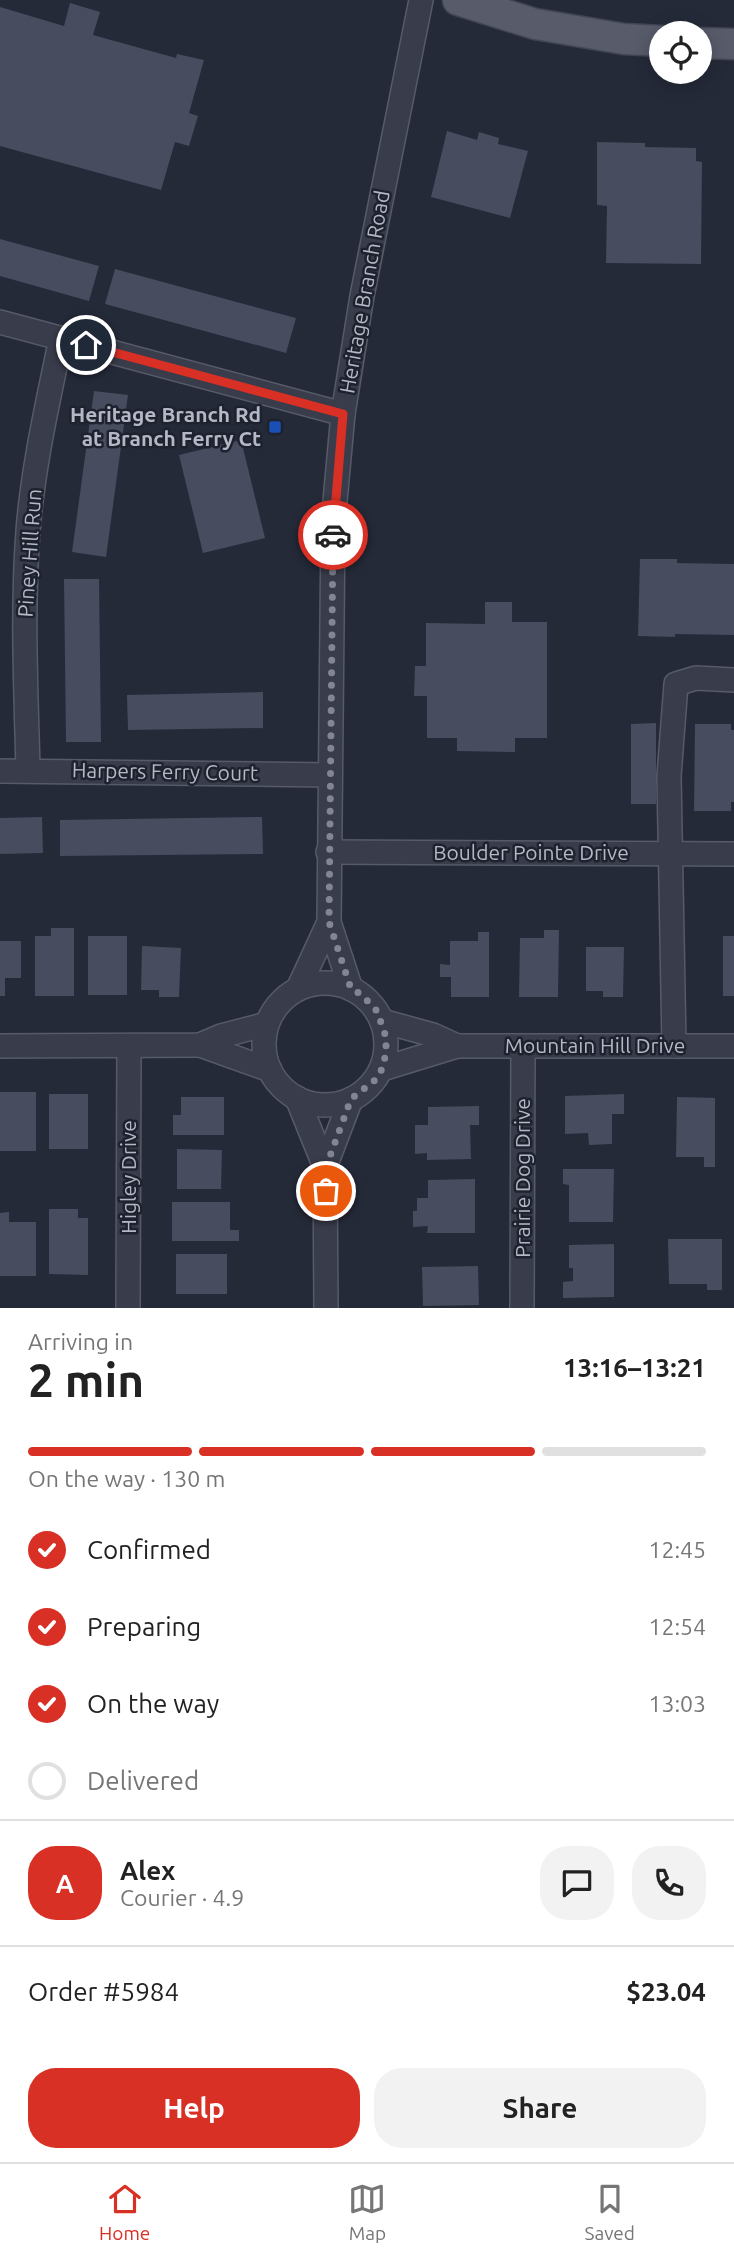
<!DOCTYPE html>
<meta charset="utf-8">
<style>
:root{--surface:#fff;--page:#f2f2f2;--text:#222;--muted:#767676;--line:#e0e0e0;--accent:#d93025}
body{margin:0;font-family:Ubuntu,sans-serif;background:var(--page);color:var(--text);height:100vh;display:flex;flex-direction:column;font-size:26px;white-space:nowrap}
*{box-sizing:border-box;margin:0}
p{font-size:23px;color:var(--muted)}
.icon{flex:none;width:38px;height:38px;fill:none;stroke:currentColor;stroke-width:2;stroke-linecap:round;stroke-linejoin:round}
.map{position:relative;height:1308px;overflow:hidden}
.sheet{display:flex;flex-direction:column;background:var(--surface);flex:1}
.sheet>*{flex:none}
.buttons{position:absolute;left:649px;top:21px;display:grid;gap:14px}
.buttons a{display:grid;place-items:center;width:63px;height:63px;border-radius:50%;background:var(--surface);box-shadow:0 4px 18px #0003;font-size:35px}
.pin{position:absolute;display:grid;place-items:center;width:60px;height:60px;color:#fff;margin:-30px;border:4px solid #fff;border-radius:50%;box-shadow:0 2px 7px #0007}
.courier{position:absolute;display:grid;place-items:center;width:70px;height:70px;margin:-35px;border:5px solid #d93025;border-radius:50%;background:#fff;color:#222;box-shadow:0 2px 9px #0007}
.summary em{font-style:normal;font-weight:700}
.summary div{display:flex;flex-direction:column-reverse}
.summary{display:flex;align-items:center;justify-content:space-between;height:119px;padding:0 28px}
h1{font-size:46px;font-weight:700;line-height:52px}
.bar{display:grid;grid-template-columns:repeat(4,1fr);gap:10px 7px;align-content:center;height:84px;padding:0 28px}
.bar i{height:9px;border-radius:5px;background:var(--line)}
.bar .current{background:var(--accent)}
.bar p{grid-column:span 4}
.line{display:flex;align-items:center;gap:18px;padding:0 28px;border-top:2px solid var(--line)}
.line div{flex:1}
.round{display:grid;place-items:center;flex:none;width:74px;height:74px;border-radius:28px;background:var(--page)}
ol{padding:0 28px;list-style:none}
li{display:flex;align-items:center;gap:21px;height:77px}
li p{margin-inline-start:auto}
li .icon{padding:7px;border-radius:50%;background:var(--accent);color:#fff;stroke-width:4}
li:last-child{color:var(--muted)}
li i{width:38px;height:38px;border:4px solid var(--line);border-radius:50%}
.button{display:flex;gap:14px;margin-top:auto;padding:14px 28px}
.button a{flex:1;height:80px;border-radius:28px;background:var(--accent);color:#fff;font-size:28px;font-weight:700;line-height:80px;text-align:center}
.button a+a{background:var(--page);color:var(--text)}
.menu{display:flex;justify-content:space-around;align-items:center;height:98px;border-top:2px solid var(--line);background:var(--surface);font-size:19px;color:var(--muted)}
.menu a{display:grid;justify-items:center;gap:4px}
.menu .current{color:var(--accent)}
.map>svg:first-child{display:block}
.building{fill:#474c5e}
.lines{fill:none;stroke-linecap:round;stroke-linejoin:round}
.minor-casing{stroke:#575a68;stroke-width:26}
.major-casing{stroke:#424553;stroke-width:33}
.minor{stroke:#393c4a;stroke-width:23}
.major{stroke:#575b6a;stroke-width:30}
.done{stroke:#828694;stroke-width:7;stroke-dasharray:0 12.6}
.route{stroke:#d93025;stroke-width:9}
.transit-dot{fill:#1a4fb4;stroke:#1e222f;stroke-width:2.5}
.labels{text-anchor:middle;stroke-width:5;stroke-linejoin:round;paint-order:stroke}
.street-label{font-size:21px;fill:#b4b7c5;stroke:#1e222f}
.poi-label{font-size:21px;font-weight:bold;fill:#b4b7c5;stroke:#1e222f;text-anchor:end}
</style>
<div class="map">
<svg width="734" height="1308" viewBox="0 0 734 1308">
<rect width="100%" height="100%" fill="#252a39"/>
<g class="building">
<path d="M70 3 100 12 93 35 176 58 177 54 204 60 189 113 198 116 189 146 175 142 161 190 0 146V7L64 26Z"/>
<path d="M447 131 477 140 479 132 499 138 498 144 528 151 510 218 431 197Z"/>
<path d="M597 142 645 143V147L696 148V161L702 162 701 264 606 263 607 206 597 205Z"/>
<path d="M0 239 99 266 89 301 0 276Z"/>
<path d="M115 269 296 318 286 353 105 304Z"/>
<path d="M94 391 128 395 106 557 72 552Z"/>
<path d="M241 440 265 538 203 553 179 455Z"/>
<path d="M640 559H677V563L734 564V635L675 634V637L638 636Z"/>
<path d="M64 579H99L101 742H66Z"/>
<path d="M485 602H512V622H547V738H515V752L457 751V738H427V696H414L415 666H426V623L485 624Z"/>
<path d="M263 692V728L128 730 127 695Z"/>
<path d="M656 723V804H631V724Z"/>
<path d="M695 724H731V730H734V802H731V811H694Z"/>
<path d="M42 817 43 853 0 854V818Z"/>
<path d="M262 817 263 854 60 856V820Z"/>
<path d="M51 928H74V996H35V936H51Z"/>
<path d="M544 930H559L558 997H519L520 938H544Z"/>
<path d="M478 932H489V997H451V977H440V964L450 965V941H478Z"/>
<rect x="88" y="936" width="39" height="59"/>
<rect x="723" y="936" width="11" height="60"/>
<path d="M0 941H21V978H5V996H0Z"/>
<path d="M142 946 181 948 179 997H159V990H141Z"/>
<path d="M586 947H624L623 997H603V991H586Z"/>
<rect x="0" y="1092" width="36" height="59"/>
<rect x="49" y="1094" width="39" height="55"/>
<path d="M624 1094V1114H612V1144L589 1145 588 1133 565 1134V1096Z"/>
<path d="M181 1097H224V1135H173V1115H181Z"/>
<path d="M677 1097 715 1098V1167H704V1157H676Z"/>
<path d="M479 1106V1125H470L471 1159 427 1160V1153L415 1154V1125H428V1107Z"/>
<path d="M177 1149 222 1150 221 1189H177Z"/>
<path d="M563 1169H614L613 1222H569V1185L563 1184Z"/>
<path d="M475 1179V1233H427L428 1226 413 1227V1211H417V1198H428V1180Z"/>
<path d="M172 1202H230V1230H239V1241H172Z"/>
<path d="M49 1209H78V1218H88V1275L49 1274Z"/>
<path d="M9 1212V1222H36V1276H0V1213Z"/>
<path d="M668 1239H722V1290H707V1284H669Z"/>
<path d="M614 1244V1297L563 1298V1282L573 1281V1268H569V1245Z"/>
<rect x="176" y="1254" width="51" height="40"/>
<path d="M478 1266 479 1305 423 1306 422 1267Z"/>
</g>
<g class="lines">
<g class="minor-casing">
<g id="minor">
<path d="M0 322 343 414"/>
<path d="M28 770C26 691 22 611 28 531 33 466 48 402 61 338"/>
<path d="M0 771 330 775"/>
<path d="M328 852 734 854"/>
<circle cx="325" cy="1044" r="61"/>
<path d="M298 989 329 922"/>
<path d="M351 989 329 922 333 523 343 414 362 296 421 0"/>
<path d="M382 1021 433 1035 457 1046"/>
<path d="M200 1045 270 1070"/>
<path d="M0 1046 200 1045 221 1036 267 1024"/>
<path d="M674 1046 669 776 676 684 696 678 734 680"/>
<path d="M382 1069 457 1046H734"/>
<path d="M297 1098 325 1167 326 1308"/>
<path d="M325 1167 351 1099"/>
<path d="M128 1308 129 1046"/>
<path d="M522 1308 523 1047"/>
</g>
</g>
<g class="major-casing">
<g id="major">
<path d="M458 0 535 24 624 39 662 41"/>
<path d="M700 43 734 44"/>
</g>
</g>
<use href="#minor" class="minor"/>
<use href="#major" class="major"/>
</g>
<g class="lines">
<path class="done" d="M326 1191V1167L351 1099 374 1081 382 1069 386 1053V1037L377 1011 361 994 351 989 329 922 333 535"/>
<path class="route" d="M86 345 343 414 333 535"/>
</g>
<rect class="transit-dot" x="268" y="420" width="14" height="14" rx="3.5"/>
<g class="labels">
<g class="street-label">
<text transform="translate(365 292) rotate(-80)" y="7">Heritage Branch Road</text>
<text transform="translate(30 553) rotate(-86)" y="7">Piney Hill Run</text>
<text transform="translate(165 772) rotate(1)" y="7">Harpers Ferry Court</text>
<text x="531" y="860">Boulder Pointe Drive</text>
<text x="595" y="1053">Mountain Hill Drive</text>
<text transform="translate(129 1177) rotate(-90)" y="7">Higley Drive</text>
<text transform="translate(523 1178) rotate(-90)" y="7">Prairie Dog Drive</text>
</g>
<g class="poi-label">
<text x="261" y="422">Heritage Branch Rd<tspan x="261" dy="24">at Branch Ferry Ct</tspan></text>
</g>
</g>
</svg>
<div class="buttons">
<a><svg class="icon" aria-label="locate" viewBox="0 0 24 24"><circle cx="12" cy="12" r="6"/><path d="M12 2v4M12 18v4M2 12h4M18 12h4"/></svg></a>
</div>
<div class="pin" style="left:326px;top:1191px;background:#ea580c"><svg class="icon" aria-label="bag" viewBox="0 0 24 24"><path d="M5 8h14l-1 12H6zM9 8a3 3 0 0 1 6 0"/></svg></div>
<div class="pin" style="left:86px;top:345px;background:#1f2937"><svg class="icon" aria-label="home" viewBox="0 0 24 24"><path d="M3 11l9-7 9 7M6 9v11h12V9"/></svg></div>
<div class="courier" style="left:333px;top:535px"><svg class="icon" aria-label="car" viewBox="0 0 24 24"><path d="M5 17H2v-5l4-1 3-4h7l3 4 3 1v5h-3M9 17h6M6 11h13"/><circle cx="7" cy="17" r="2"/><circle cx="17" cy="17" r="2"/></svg></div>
</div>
<section class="sheet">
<div class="summary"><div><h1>2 min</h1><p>Arriving in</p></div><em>13:16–13:21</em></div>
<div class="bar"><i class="current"></i><i class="current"></i><i class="current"></i><i></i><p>On the way · 130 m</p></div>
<ol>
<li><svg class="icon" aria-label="check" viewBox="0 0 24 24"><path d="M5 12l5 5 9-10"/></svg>Confirmed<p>12:45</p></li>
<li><svg class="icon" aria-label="check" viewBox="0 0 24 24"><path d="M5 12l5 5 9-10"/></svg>Preparing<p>12:54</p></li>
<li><svg class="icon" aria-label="check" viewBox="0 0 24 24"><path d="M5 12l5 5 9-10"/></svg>On the way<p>13:03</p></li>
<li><i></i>Delivered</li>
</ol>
<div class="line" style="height:126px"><b class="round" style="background:var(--accent);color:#fff">A</b><div><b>Alex</b><p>Courier · 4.9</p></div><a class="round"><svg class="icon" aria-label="chat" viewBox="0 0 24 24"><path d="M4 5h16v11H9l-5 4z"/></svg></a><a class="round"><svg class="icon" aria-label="phone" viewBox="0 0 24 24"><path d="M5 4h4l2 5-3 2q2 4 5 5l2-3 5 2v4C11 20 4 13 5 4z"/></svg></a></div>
<div class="line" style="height:91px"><div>Order #5984</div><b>$23.04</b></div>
<div class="button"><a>Help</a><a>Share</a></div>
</section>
<nav class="menu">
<a class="current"><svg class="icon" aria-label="home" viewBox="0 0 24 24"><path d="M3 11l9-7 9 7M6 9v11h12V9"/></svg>Home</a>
<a><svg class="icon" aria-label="map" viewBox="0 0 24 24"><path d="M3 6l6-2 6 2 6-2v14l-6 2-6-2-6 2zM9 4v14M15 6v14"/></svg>Map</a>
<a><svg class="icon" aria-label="saved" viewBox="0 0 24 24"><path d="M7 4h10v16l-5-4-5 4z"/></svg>Saved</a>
</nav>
